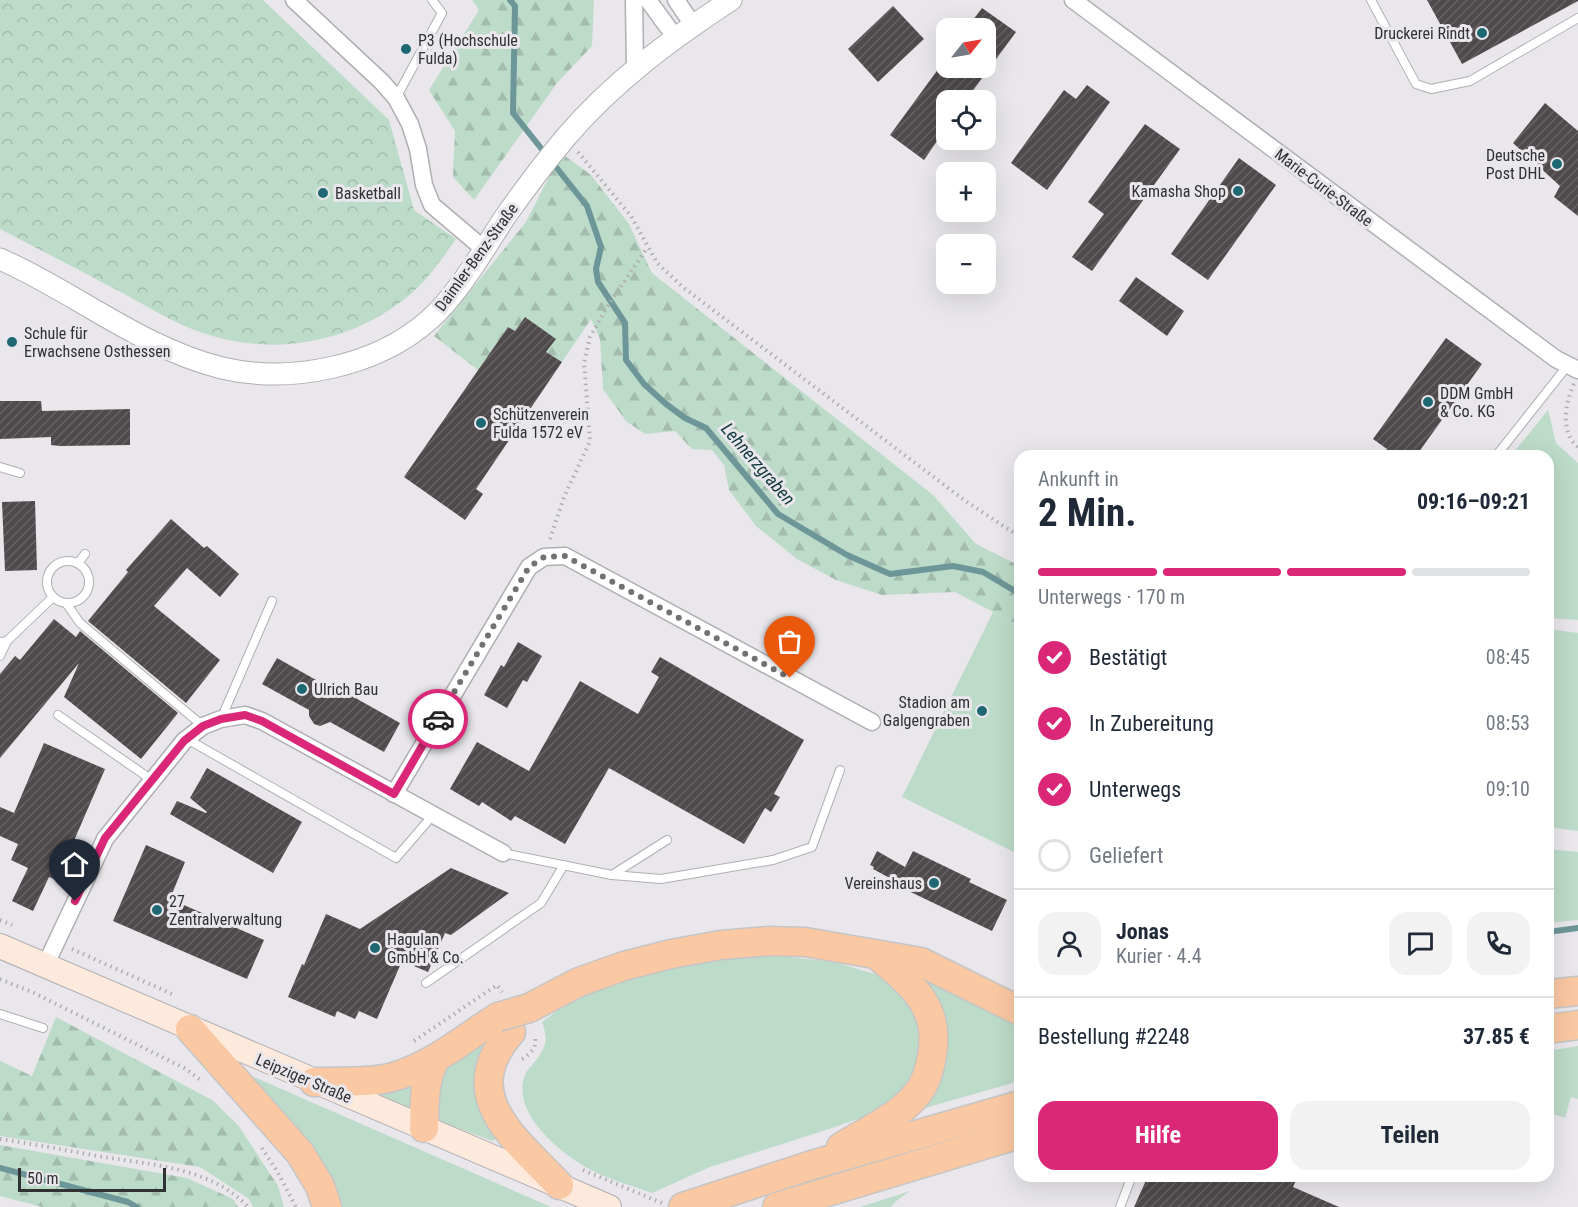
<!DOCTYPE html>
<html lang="de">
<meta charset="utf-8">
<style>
:root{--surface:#fff;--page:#f2f2f3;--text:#1f2937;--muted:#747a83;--line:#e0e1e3;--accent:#db2777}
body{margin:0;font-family:"Roboto Condensed",sans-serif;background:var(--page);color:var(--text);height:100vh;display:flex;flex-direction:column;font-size:22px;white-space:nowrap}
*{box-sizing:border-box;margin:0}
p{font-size:20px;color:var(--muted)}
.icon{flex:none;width:33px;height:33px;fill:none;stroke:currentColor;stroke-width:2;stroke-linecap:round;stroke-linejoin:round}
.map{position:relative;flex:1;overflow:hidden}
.drawer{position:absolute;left:1014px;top:450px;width:540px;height:732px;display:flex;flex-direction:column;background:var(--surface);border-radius:18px;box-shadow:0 6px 24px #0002}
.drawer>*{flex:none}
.needle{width:39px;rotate:59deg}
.controls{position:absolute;left:936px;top:18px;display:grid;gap:12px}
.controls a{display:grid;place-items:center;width:60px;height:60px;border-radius:12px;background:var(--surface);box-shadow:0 6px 24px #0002;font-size:30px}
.scale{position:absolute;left:18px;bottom:15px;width:148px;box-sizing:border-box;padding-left:6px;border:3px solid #323132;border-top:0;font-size:16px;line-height:21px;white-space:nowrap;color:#323132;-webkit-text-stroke:4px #e9e7eb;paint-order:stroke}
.pin{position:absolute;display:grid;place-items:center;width:51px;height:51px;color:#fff;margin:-62px -26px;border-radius:50% 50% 50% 0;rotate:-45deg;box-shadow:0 0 6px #0007}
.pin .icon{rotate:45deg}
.courier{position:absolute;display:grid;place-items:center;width:60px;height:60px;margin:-30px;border:4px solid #db2777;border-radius:50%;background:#fff;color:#222;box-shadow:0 2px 8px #0007}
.head em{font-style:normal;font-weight:700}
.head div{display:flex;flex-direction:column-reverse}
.head{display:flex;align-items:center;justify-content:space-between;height:102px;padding:0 24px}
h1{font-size:39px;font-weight:700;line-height:45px}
.bar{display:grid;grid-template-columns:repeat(4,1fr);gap:9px 6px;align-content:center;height:72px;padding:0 24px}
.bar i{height:8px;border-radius:4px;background:var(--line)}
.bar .selected{background:var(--accent)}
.bar p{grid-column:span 4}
.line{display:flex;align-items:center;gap:15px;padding:0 24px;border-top:2px solid var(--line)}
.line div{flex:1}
.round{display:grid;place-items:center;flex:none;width:63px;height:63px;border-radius:18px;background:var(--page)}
ol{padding:0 24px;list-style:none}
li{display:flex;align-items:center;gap:18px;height:66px}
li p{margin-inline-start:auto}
li .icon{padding:6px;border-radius:50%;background:var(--accent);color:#fff;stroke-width:4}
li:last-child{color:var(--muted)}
li i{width:33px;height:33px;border:3px solid var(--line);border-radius:50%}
.action{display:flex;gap:12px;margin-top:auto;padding:12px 24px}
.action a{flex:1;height:69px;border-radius:18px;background:var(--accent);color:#fff;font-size:24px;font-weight:700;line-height:69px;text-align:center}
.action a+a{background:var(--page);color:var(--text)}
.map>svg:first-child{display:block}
.green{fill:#bddbc9}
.forest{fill:url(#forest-firs)}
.park{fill:url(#park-crowns)}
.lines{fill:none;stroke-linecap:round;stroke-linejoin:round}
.stream{stroke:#6d9699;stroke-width:6}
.building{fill:url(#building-hatch)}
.service-casing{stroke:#b1aeb2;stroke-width:10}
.minor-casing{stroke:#b1aeb2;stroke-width:19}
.tertiary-casing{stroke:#b1aeb2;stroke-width:23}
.secondary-casing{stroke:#b1aeb2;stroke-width:26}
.trunk-casing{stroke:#c6c5c6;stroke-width:31}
.path{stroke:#afadb0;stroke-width:4;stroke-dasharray:1.5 4.5;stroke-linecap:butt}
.service{stroke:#fff;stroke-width:8}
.minor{stroke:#fff;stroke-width:16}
.tertiary{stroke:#fff;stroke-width:21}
.secondary{stroke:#fdeadc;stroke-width:24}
.trunk{stroke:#fac8a2;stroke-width:28}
.trunk-bridge-casing{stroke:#c6c5c6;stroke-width:31;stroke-linecap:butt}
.trunk-bridge{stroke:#fac8a2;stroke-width:28}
.done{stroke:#727173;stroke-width:6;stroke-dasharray:0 10.8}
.route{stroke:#db2777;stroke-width:8}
.poi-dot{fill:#1e6873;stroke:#e9e7eb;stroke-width:2}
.labels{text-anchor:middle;stroke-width:6;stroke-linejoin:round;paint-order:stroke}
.poi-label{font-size:16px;fill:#323132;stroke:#e9e7eb;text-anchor:start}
.street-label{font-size:16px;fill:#323132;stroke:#e9e7eb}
.water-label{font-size:18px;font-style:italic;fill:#0f393c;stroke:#e9e7eb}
</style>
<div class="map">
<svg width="1578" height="1207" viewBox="0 0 1578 1207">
<defs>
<pattern id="forest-firs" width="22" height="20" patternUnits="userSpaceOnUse" patternTransform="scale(1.5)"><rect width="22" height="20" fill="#bddbc9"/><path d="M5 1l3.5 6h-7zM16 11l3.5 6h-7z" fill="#a3bcad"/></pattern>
<pattern id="park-crowns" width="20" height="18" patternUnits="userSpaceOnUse" patternTransform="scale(1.5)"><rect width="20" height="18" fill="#bddbc9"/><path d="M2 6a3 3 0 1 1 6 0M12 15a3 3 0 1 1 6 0" fill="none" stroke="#a3bcad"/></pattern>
<pattern id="building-hatch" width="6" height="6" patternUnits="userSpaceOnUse" patternTransform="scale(1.5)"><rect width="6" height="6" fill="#4f4a4c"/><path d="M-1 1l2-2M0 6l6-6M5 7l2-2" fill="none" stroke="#666264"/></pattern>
</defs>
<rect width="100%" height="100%" fill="#e9e7eb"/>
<g class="green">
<path d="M1548 410 1556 443 1578 463V620L1548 618V456H1511Z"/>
<path d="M993 612 1020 626V855L902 797Z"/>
<path d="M1548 629 1578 633V831L1548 827Z"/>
<path d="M1548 849 1578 852V920L1548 923Z"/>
<path d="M748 956 789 957 834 962 878 975 905 997 919 1024 923 1046 917 1072 901 1094 866 1116 832 1128 710 1167 652 1193C633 1186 610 1180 591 1170 562 1155 510 1113 525 1075 526 1071 531 1067 533 1064 546 1047 549 1042 542 1022 551 1016 559 1008 569 1003 618 977 693 963 748 956Z"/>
<path d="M915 973 1020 1019V1081L918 1110 926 1097Z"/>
<path d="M489 1033 497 1136 493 1141 438 1121V1082L449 1067Z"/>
<path d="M1578 1046V1099L1571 1097 1565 1118 1548 1112V1051Z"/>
<path d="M238 1070 551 1207H340Z"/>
<path d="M416 1077 415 1112 368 1091Z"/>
<path d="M910 1191 895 1202 891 1207H860Z"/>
</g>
<g class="forest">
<path d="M472 0H594L592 46 557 83 474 200 453 177 455 131 429 90 479 10Z"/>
<path d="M561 153 591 175 629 224 652 273 933 495 976 544 1020 566V626L955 592 882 595 836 580 797 559 756 526 729 490 724 465 712 450 692 449 675 431 645 434 626 421 603 389 600 339 591 319 562 362 546 352 555 339 525 317 515 331 508 327 478 370 434 336 526 222Z"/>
<path d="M56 1017 212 1100 238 1125 278 1186 284 1207H253L249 1199 200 1167 0 1136V1061L32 1076Z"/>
<path d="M0 1145 187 1178 233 1199 238 1207H42L0 1196Z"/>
</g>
<path class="park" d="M0 0H263L389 120 414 210 456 239C443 257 430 277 413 292 356 342 275 358 203 333 173 323 145 305 117 290 78 270 39 249 0 229Z"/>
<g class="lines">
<g class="stream">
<path d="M510 0 515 6 513 113 587 206 601 247 596 269 598 282 625 323 626 360 644 384 666 404 685 418 706 428 778 514 847 555 890 574 953 566 983 572 1020 594"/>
<path d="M1548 932 1578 928"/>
<path d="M0 1168 128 1202 137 1207"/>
</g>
</g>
<g class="building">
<path d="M1427 0H1578V1L1462 64Z"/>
<path d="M893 6 924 39 878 82 848 49Z"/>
<path d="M982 8 1016 32 966 100H946V128L924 160 890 135 939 68H986V28H967Z"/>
<path d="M1087 85 1110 102 1047 190 1011 163 1064 90 1076 99Z"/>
<path d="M1545 103 1578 131V216L1554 197 1560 186 1513 143Z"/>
<path d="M1145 124 1180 149 1092 271 1072 257 1104 214 1088 202Z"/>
<path d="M1239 158 1276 185 1208 280 1171 254Z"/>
<path d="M1136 277 1184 311 1167 336 1119 301Z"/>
<path d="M525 317 556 339 546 352 562 362 476 489 483 494 465 520 404 477 508 327 515 331Z"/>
<path d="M1446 338 1482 364 1416 456H1382L1387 449 1373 439Z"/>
<path d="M0 401H41L42 411 130 409V445L60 446 51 445V437L0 439Z"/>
<path d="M35 501 37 570 5 571 2 502Z"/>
<path d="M171 519 204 548 207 546 239 574 220 597 187 568 154 606 220 660 186 703 88 621 128 572 126 570Z"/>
<path d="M54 619 76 637 80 631 178 713 141 759 64 697 79 663 0 758V674L15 656 20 660Z"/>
<path d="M518 642 542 656 527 682 523 680 507 708 484 695 501 665 504 667Z"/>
<path d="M660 657 804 740 774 794 780 797 771 812 765 808 744 844 609 768 565 844 515 816 511 821 482 802 479 806 450 789 477 742 529 771 580 681 638 714 659 677 651 672Z"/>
<path d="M277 658 341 694 343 691 400 723 384 752 330 722 320 726 314 724 309 716V710L262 684Z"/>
<path d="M44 743 105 769 57 880 49 877 33 911 12 901 28 868 11 860 18 844 0 836V807L14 813Z"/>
<path d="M207 768 302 822 273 873 170 814 177 801 206 813 207 812 190 798Z"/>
<path d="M146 845 185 862 170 899 264 940 247 979 113 921Z"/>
<path d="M877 851 905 867 913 851 971 879 969 882 1007 900 992 931 896 885 897 882 873 869 874 867 870 865Z"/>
<path d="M451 868 509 893 451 935 445 933 428 972 402 961 377 1019 359 1011 355 1019 337 1011 335 1017 288 997 302 964 304 965 326 914 360 929Z"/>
<path d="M1148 1176H1298L1293 1187 1339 1207H1134Z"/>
</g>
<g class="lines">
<g class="service-casing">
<g id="service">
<path d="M1371 0 1416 84 1431 89 1470 81 1578 18"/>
<path d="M396 98 442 13 432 0"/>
<path d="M1496 456 1568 365"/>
<path d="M0 467 20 473"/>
<circle cx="68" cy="582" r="21"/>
<path d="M78 563 85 554"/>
<path d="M66 603 80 623 203 726"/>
<path d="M0 642 7 641 53 597"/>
<path d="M0 656 7 641"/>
<path d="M58 715 152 780"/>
<path d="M221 719 272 601"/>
<path d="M187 739 396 858 433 815"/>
<path d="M503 853 612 875 667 840"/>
<path d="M612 875 661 879 773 860 812 847 840 770"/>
<path d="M426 983 541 903 564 865"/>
<path d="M0 1014 43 1028"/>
<path d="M1120 1207 1132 1176"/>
</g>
</g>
<g class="minor-casing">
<g id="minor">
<path d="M294 0 382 82 396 98 410 124 418 149 424 185 432 205 485 250"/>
<path d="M634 0 635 68"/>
<path d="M648 0 675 37"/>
<path d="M676 0 693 25"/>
<path d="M1073 0 1556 359 1578 370"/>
<path d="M394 794 529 567 544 557 565 556 872 722"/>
<path d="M45 966 105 839 184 741 203 726 221 719 245 715 262 721 503 853"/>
</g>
</g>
<g class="tertiary-casing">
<path id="tertiary" d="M0 259C75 292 141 348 222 368 290 384 376 367 429 320 458 295 484 249 505 217 524 190 545 162 566 137 614 81 670 40 731 0"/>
</g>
<g class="secondary-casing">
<path id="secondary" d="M0 946 609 1207"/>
</g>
<g class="trunk-casing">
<g id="trunk">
<path d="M1548 994 1578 991"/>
<path d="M529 1008 579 982 624 966 671 954 721 945 769 941 805 942 921 962 1020 1011"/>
<path d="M190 1029 300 1153 320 1186 327 1207"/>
<path d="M1548 1029 1578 1025"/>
<path d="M511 1032C455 1096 516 1139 559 1185"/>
<path d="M314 1082C336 1081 368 1083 389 1078 430 1068 463 1039 498 1017"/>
<path d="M424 1128C425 1102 423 1085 434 1060"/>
<path d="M841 1147C866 1131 899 1117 917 1094 926 1083 930 1068 932 1055 941 1007 911 984 878 956"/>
<path d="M683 1207 812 1165 1020 1105"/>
<path d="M777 1207 1020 1134"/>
</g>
</g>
<g class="path">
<path d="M578 152 631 216 657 263 684 288 964 500 1020 537"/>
<path d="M1574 384C1565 402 1560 433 1578 447"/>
<path d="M550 539 564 497 590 441 584 363 590 337 609 304 647 248"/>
<path d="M0 920 12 925"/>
<path d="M72 949 172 994"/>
<path d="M0 979 34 993 186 1069 203 1082"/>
<path d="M414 1041 497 985 502 992"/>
<path d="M522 1059C531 1053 537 1048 535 1037"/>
<path d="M0 1139C35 1144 69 1151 104 1157 153 1165 212 1168 248 1207"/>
<path d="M262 1148 277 1171 296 1207"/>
<path d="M583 1170 662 1203"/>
</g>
<use href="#service" class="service"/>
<use href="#minor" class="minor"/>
<use href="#tertiary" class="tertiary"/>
<use href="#secondary" class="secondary"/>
<use href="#trunk" class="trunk"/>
<g class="trunk-bridge-casing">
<path id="trunk-bridge" d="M498 1017 529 1008"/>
</g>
<use href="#trunk-bridge" class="trunk-bridge"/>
</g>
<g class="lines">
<path class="done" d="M438 719 529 567 544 557 565 556 790 678"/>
<path class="route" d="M75 901 105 838 184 741 203 726 221 719 245 715 262 721 394 794 438 719"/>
</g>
<g class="poi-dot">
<circle cx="1482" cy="33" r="6"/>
<circle cx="406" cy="49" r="6"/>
<circle cx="1557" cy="164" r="6"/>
<circle cx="1238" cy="191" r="6"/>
<circle cx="323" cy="193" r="6"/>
<circle cx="12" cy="342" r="6"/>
<circle cx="1428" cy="402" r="6"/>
<circle cx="481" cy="423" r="6"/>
<circle cx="302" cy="689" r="6"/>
<circle cx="982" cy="711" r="6"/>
<circle cx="934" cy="883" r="6"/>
<circle cx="157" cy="910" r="6"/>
<circle cx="375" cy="948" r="6"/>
</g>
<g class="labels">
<g class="poi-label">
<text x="1470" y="39" text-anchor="end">Druckerei Rindt</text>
<text x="418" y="46">P3 (Hochschule<tspan x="418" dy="18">Fulda)</tspan></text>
<text x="1545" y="161" text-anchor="end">Deutsche<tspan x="1545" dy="18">Post DHL</tspan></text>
<text x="1226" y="197" text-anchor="end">Kamasha Shop</text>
<text x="335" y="199">Basketball</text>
<text x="24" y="339">Schule für<tspan x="24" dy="18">Erwachsene Osthessen</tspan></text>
<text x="1440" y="399">DDM GmbH<tspan x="1440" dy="18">&amp; Co. KG</tspan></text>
<text x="493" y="420">Schützenverein<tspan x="493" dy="18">Fulda 1572 eV</tspan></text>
<text x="314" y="695">Ulrich Bau</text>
<text x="970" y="708" text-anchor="end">Stadion am<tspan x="970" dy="18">Galgengraben</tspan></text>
<text x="922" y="889" text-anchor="end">Vereinshaus</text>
<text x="169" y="907">27<tspan x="169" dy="18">Zentralverwaltung</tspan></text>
<text x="387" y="945">Hagulan<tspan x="387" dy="18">GmbH &amp; Co.</tspan></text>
</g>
<g class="street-label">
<text transform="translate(1324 187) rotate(37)" y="6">Marie-Curie-Straße</text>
<text transform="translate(476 257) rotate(-54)" y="6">Daimler-Benz-Straße</text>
<text transform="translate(304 1078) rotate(23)" y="6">Leipziger Straße</text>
</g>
<g class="water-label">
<text transform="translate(758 464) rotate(49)" y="6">Lehnerzgraben</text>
</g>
</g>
</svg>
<div class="controls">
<a><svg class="needle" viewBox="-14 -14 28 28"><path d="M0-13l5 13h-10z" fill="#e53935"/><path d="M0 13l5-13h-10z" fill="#747a83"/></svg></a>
<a><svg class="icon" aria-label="locate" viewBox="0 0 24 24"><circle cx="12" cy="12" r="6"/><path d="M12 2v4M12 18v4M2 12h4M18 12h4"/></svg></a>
<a>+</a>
<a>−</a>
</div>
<div class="scale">50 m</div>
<div class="pin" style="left:790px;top:678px;background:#ea580c"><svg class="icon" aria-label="bag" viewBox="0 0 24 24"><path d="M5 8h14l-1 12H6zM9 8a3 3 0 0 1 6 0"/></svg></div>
<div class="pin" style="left:75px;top:901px;background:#1f2937"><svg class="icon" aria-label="home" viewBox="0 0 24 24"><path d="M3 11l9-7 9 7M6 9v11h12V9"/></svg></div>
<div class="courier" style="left:438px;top:719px"><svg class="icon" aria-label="car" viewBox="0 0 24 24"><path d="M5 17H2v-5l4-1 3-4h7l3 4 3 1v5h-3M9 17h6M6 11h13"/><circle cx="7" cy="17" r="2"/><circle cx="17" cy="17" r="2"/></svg></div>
<section class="drawer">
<div class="head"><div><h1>2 Min.</h1><p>Ankunft in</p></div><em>09:16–09:21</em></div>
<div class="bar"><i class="selected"></i><i class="selected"></i><i class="selected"></i><i></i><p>Unterwegs · 170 m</p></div>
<ol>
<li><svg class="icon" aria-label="check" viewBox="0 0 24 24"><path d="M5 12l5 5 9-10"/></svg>Bestätigt<p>08:45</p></li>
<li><svg class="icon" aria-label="check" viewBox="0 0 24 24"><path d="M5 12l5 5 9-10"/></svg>In Zubereitung<p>08:53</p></li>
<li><svg class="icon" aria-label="check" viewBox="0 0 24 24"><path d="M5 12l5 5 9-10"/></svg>Unterwegs<p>09:10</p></li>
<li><i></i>Geliefert</li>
</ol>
<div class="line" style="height:108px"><a class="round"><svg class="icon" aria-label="person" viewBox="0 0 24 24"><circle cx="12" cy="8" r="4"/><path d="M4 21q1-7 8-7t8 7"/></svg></a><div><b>Jonas</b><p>Kurier · 4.4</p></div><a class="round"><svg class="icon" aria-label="chat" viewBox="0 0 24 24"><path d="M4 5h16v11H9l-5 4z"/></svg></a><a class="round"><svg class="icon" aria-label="phone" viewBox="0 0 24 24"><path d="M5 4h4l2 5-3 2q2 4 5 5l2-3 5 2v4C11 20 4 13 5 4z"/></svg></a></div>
<div class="line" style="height:78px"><div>Bestellung #2248</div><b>37.85 €</b></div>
<div class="action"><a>Hilfe</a><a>Teilen</a></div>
</section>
</div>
